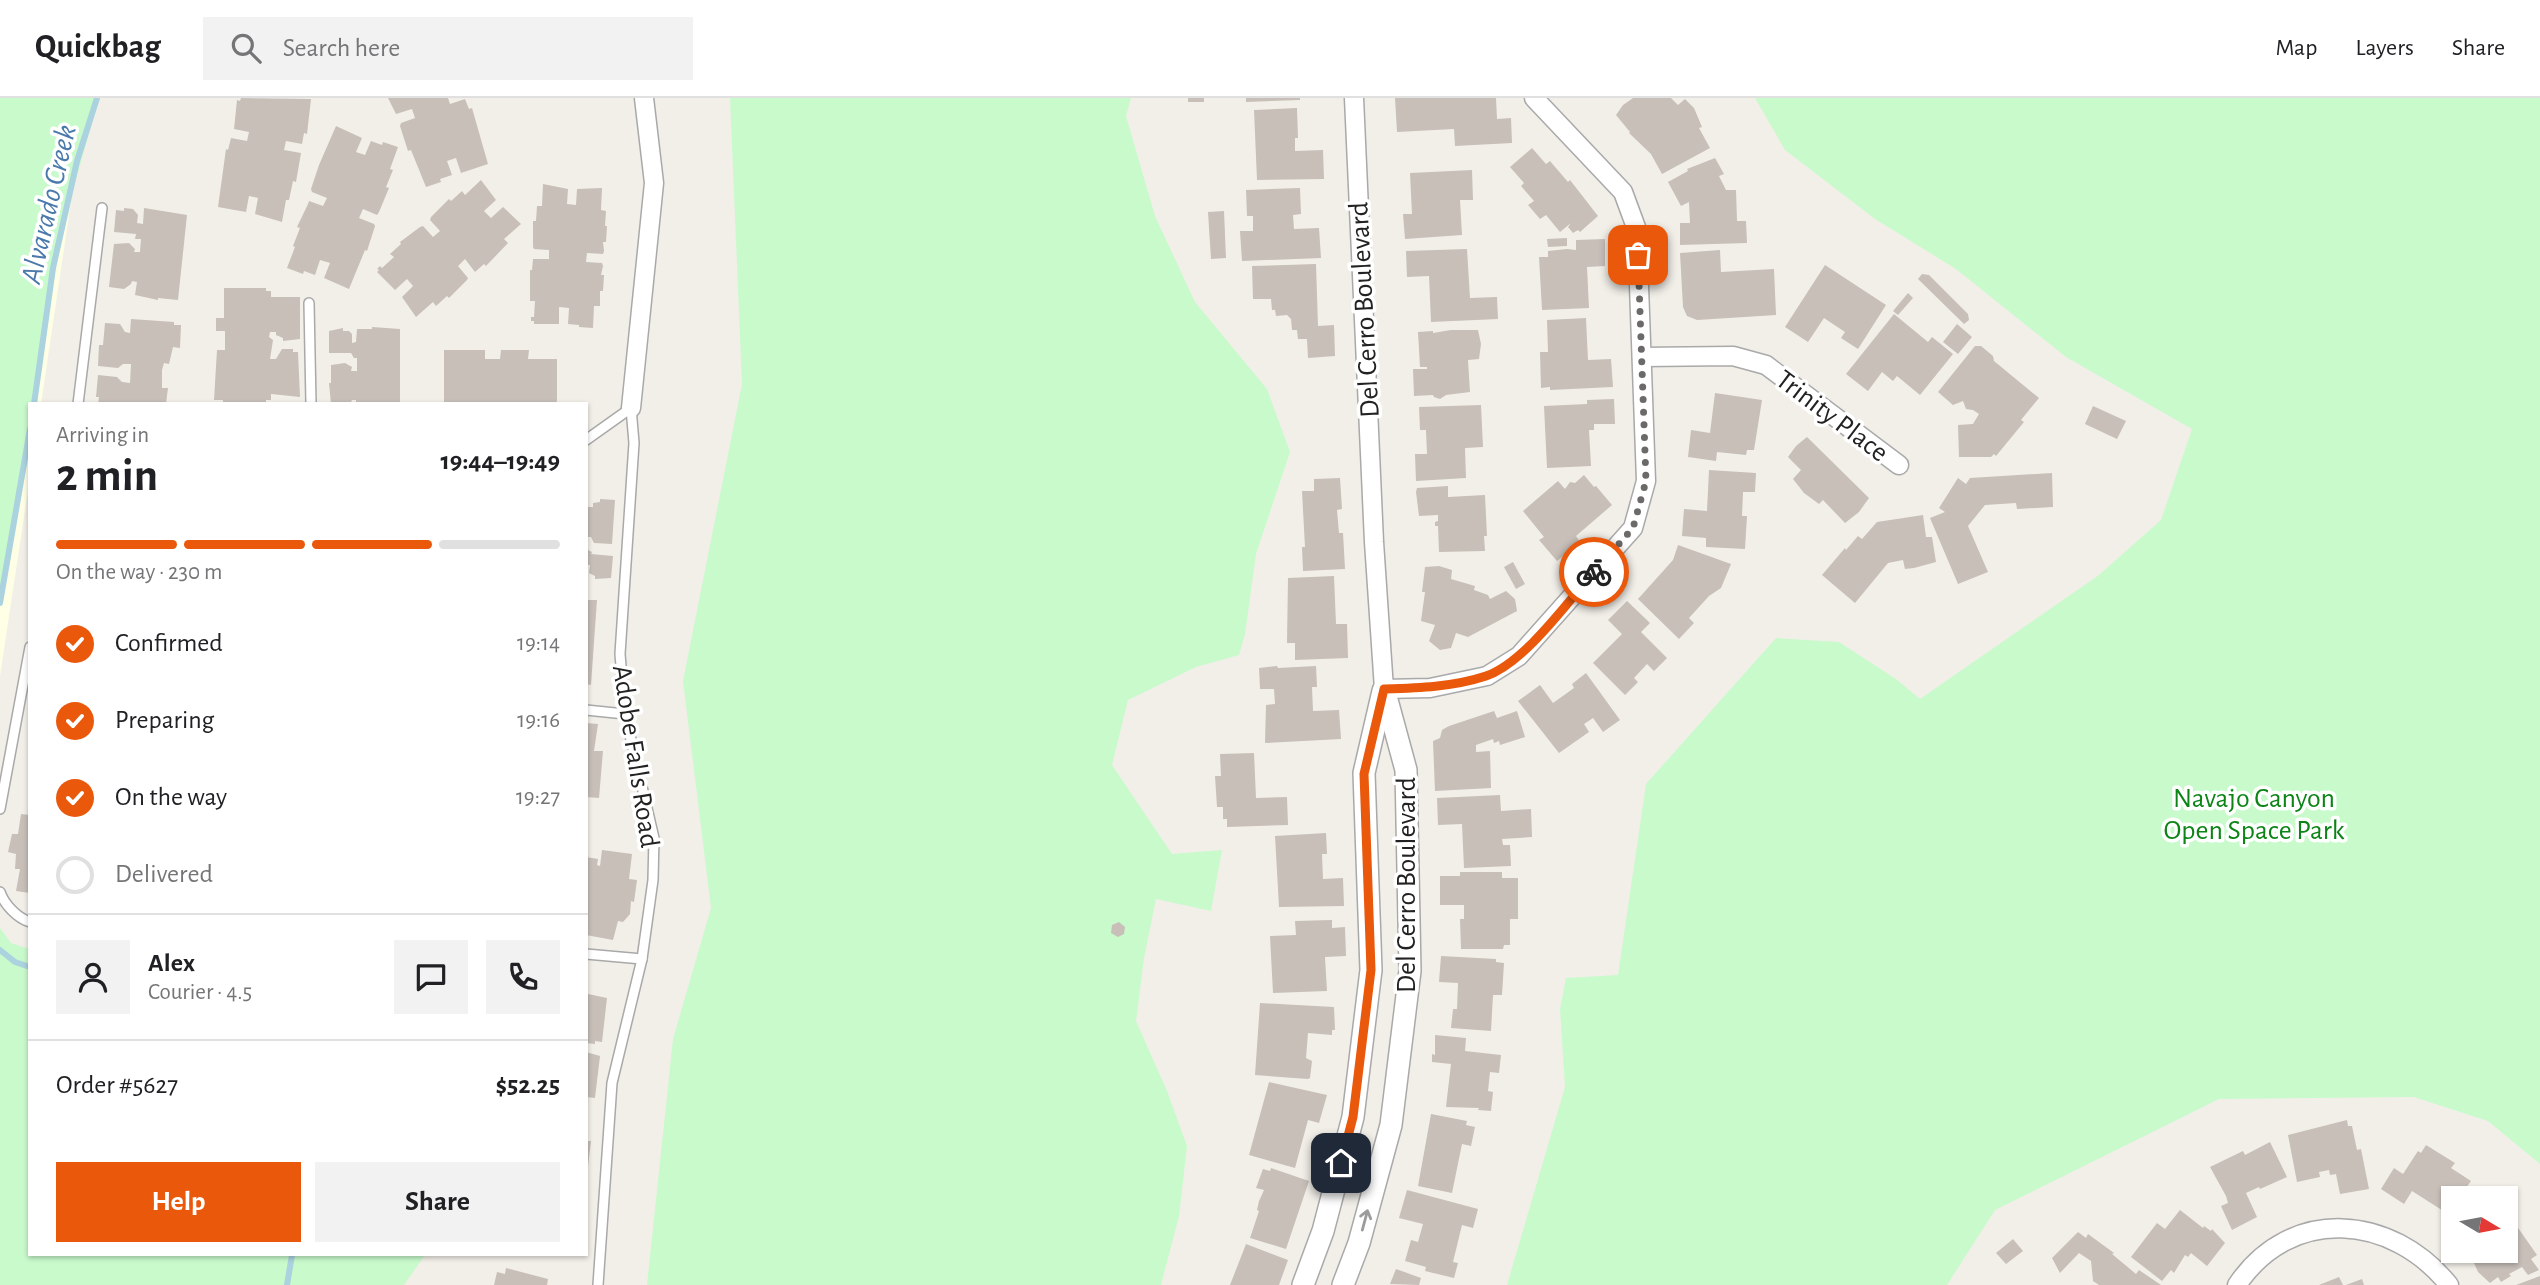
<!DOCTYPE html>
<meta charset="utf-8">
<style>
:root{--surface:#fff;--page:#f2f2f2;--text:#202124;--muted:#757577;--line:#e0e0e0;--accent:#ea580c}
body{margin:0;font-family:"Alegreya Sans",sans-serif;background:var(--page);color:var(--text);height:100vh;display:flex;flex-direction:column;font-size:26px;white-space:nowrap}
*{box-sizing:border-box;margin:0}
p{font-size:23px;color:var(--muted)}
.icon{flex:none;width:38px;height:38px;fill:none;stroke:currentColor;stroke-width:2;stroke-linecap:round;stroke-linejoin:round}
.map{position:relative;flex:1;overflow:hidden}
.panel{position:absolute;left:28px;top:304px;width:560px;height:854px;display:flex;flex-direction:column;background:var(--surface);border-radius:0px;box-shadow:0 2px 5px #0004}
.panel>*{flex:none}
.needle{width:46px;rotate:100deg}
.controls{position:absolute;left:2441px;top:1088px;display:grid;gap:14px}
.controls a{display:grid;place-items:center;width:77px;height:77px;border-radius:0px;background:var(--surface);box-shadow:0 2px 5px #0004;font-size:35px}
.pin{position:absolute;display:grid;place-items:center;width:60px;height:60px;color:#fff;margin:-30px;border-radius:14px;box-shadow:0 4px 10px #0006}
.courier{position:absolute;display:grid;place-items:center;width:70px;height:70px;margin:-35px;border:5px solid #ea580c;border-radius:50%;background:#fff;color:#222;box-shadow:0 2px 9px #0007}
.summary em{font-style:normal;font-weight:600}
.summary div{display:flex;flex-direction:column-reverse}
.summary{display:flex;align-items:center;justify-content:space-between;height:119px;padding:0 28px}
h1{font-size:46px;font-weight:600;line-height:52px}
.bar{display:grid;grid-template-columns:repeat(4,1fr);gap:10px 7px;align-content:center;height:84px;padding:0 28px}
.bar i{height:9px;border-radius:5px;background:var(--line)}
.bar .active{background:var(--accent)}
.bar p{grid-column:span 4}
.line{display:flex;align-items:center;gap:18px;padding:0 28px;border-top:2px solid var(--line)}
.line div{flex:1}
.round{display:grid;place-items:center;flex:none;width:74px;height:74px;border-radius:0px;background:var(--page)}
ol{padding:0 28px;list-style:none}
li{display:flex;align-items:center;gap:21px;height:77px}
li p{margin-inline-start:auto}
li .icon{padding:7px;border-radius:50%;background:var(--accent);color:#fff;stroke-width:4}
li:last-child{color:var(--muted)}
li i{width:38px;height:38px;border:4px solid var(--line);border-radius:50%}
.action{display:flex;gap:14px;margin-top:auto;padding:14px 28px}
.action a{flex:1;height:80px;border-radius:0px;background:var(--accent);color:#fff;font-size:28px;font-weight:600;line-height:80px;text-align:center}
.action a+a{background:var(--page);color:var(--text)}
header{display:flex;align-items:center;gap:42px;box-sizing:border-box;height:98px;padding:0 35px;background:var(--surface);border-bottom:2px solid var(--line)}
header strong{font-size:33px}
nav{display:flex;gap:38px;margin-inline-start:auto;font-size:24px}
.search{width:490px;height:63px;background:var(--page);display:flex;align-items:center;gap:18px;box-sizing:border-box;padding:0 24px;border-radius:0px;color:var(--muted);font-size:26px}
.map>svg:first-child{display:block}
.education{fill:#ffffe5}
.park{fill:#c8facc}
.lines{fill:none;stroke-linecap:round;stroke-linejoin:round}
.stream{stroke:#aad3df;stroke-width:6}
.building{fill:#c7bfb8}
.service-casing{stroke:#a9a9a9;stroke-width:12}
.minor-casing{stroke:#a9a9a9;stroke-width:21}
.tertiary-casing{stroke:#a9a9a9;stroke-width:24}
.service{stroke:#fff;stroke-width:9}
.minor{stroke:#fff;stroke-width:18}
.tertiary{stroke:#fff;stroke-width:21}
.oneway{stroke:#9c9c9c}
.done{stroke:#6b6a68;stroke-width:7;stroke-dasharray:0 12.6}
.route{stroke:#ea580c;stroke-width:9}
.labels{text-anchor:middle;stroke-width:7;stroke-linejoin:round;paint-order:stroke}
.street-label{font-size:28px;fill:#222;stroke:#fff}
.park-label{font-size:28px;fill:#0c8416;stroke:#fff}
.water-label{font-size:30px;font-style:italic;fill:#4a7aab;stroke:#fff}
</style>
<header>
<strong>Quickbag</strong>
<div class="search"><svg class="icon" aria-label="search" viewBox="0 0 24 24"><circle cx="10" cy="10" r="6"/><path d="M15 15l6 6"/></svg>Search here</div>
<nav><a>Map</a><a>Layers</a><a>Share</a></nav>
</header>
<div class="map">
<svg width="2540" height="1187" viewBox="0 0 2540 1187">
<rect width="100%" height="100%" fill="#f2efe9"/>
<path class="education" d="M0 41 77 63 41 306H30V379L0 578Z"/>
<g class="park">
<path d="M0 0H99L62 131 33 306H30V324L0 503Z"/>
<path d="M730 0H1131L1126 18 1155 118 1195 204 1267 291 1290 354 1256 456 1245 536 1239 557 1196 569 1128 602 1112 667 1172 756 1222 752 1211 813 1156 801 1144 860 1136 923 1167 993 1187 1048 1179 1118 1161 1187H647L673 941 711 810 683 583 742 286Z"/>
<path d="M1755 0H2540V1066L2488 1023 2414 999 2219 1001 1995 1112 1947 1187H1507L1565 989 1560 911 1566 880 1618 877 1646 686 1776 540 1839 544 1896 581 1920 601 2099 477 2161 422 2192 331 2066 259 1956 171 1875 121 1785 52Z"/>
<path d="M0 830 11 845 30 851V1157H425L404 1187H0Z"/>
</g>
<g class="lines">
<g class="stream">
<path d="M34 306 53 170 77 63 97 0"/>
<path d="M0 505 30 331"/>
<path d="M0 852 15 864 30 869"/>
<path d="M287 1187 292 1157"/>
</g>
</g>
<g class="building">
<path d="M241 0 311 1 307 36 304 35 302 46 286 43 284 52 301 55 296 84 293 83 289 102H286L282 124 255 116 258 100 249 98 246 114 218 109 226 51 228 52 231 40 247 43 249 34 234 31 237 2 240 3Z"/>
<path d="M388 0H448L450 6 465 1 469 11 472 10 488 66 461 75 456 60 447 63 452 77 440 81 441 84 426 89 411 52 408 53 400 28 401 25 415 20 412 11 396 16Z"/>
<rect x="1188" y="0" width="16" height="4"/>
<path d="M1246 0H1300V2L1246 4Z"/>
<path d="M1395 0H1496L1497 21 1511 20 1512 45 1455 48 1454 31 1397 34Z"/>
<path d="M1633 0H1671L1678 7 1685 1 1694 10 1702 29 1699 30 1710 50 1662 76 1651 56 1629 35 1630 34 1616 17 1623 7Z"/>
<path d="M1297 10 1298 40H1295V53L1323 52 1324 81 1257 82 1254 12Z"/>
<path d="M336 28 362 40 356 54 365 57 371 43 382 47 383 44 398 49 390 71 393 72 386 89 389 90 379 114 377 117 363 111 359 120 374 126 375 128 367 153 365 152 349 191 324 180 330 165 320 162 315 177 304 173 303 176 287 170 295 149 293 148 300 130 297 129 308 106 309 103 323 108 327 100 312 94 311 91 319 67Z"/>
<path d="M1532 50 1546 66 1550 63 1568 84 1570 82 1598 118 1580 134 1578 132 1573 135 1568 129 1571 125 1560 134 1546 117 1540 121 1528 107 1534 103 1521 88 1524 85 1510 69Z"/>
<path d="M1715 60 1724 76 1719 78 1726 92H1736L1737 123H1746L1747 145 1680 147V125H1690L1689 104 1681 108 1668 84 1688 73 1687 71Z"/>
<path d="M1472 72 1473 102H1460L1462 137 1405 141 1403 116H1412L1410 75Z"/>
<path d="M481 82 496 102 484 113 491 120 503 109 521 126 504 141 508 145 486 168 484 166 475 174 465 161 458 168 468 180 467 182 449 200 447 198 436 208 433 204 416 219 402 199 413 188 407 181 395 192 377 174 379 172 377 171 380 168 382 170 394 159 390 156 401 146 400 144 420 129 423 128 433 139 440 133 430 122 431 119 449 101 451 103 462 93 465 97Z"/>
<path d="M543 86 568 91 567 106 576 107 577 91 602 90 601 112 606 113 605 128H607L606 144H603L604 153 603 156 587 155 586 164 602 165 603 168 601 177H604L603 193H600V208H594L593 230 579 229V227L568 226 569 210 559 209V226H534V223H531V219H534L535 203H530V172H532L533 161H549V152L534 151 533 149V123H536L537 108H542Z"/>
<path d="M1300 90 1301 116 1293 117 1294 131 1319 130 1321 160 1242 163 1240 133H1253V118H1247L1246 92Z"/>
<path d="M124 110 133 111 138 117 137 125 143 126 144 110 187 117 178 202 158 200V202L135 197 137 184 132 183 131 186 124 191 109 189 114 146 129 145 135 151 134 154H140L141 141H135L136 136 114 134 116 112 124 113Z"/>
<path d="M1224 113 1226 160 1211 161 1208 114Z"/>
<path d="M1567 140V148L1548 149 1547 141Z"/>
<path d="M1605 141V168L1587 169 1589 210 1542 212 1539 159H1548V153L1567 151 1576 152V142Z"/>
<path d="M1467 151 1470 200 1497 199 1498 221 1431 224 1429 178 1407 179 1406 153Z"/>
<path d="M1720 152 1721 174 1774 171 1776 217 1697 222 1687 218 1683 209 1680 155Z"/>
<path d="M1316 166 1318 228 1334 227 1335 258 1308 260 1307 241H1298L1297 232H1292L1291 221 1287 217 1276 218 1275 212H1272L1271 201H1253L1252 168Z"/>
<path d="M1825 167 1886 207 1858 251 1841 240 1845 234 1824 220 1808 244 1785 229Z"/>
<path d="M1922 176 1929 177 1968 216 1969 222 1964 226 1918 181Z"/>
<path d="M224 190H266V193H271V199H300V241L283 243V240L276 237V234H270L269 239 273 242 270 261H276L282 251H293V254H298L300 299 271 296V302H266V305H223V302H214L217 252H225V233H216V220H224Z"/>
<path d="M1908 195 1913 200 1898 217 1893 213Z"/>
<path d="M1894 216 1928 244 1932 239 1953 256 1920 297 1897 278 1893 283 1882 274 1868 293 1846 276Z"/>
<path d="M1586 220 1588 262 1611 261 1613 289 1550 292V289L1541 290 1540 254H1548L1547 222Z"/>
<path d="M131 221 174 224V227H181L180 250 173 249 169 266 164 265 162 272V290H168L166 306H98L99 299H96L98 277 117 279 122 284 130 285 131 266H123L118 270 98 268 99 247H103L105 225 120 226 125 234 130 235Z"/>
<path d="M1957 226 1972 239 1958 256 1943 244Z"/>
<path d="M372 229 400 231V306H356V302H352L350 306H331L329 285H331V267L345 265 352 269 351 273H357V260H354L351 255H329V233L343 230V233H349L352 236V245L356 244 357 231H372Z"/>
<path d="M1451 232H1478L1481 246 1479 261 1468 262 1470 294 1446 297 1440 301 1434 299 1433 297 1414 298 1413 271H1427V269H1420L1418 234 1433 233V235Z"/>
<path d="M1975 248H1981L1993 258 1994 263 2039 300 2021 322 2024 324 1996 358 1994 356 1991 359H1959L1958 327 1973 326 1979 316 1973 312 1966 311 1963 303 1953 307 1938 294Z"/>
<path d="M444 252H485V261H500L501 252H529L528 261H557V303L555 306H444Z"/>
<path d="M1715 295 1762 302 1754 352H1747L1746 357 1717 354 1716 363 1688 359 1691 332 1710 335Z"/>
<path d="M1614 301 1615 326H1594V332H1589L1591 368 1547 370 1544 308 1587 306V302Z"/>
<path d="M1481 307 1483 349 1465 350 1466 380 1416 383 1415 356H1427L1426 332H1420L1419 309Z"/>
<path d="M2093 308 2126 323 2117 341 2085 326Z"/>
<path d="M1807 339 1869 400 1859 414 1845 425 1823 402 1819 406 1804 395 1793 381 1801 372 1788 359 1796 348Z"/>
<path d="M1709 372 1756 375 1755 394H1743L1742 418H1747L1745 451 1706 449V440L1682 438 1684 411 1707 413Z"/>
<path d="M2052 375 2053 409 2017 411 2016 405 1985 407 1968 428 1988 474 1958 486 1930 420 1945 414 1939 410 1958 380 1966 386 1970 380Z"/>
<path d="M1584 377 1594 389 1596 388 1612 407 1576 438 1580 444 1557 463 1539 442 1544 439 1523 413 1558 383 1565 391 1570 384 1575 385Z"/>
<path d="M1340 380 1342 411 1337 412 1339 435H1343L1345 471 1303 473 1302 449H1305L1302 393H1314V381Z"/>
<path d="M1448 388V399L1485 397 1487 438H1484L1485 453 1439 454 1438 428H1435V424L1438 423V417L1419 418 1416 394 1417 390Z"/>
<path d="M600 401 615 402 612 446 594 445 591 439H586V409H593V405L600 404Z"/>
<path d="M1923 417 1926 439H1932L1936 464 1914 470 1905 471 1903 462 1888 465 1855 505 1822 477 1845 450 1846 452 1858 438 1862 441 1877 424Z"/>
<path d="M1678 447 1731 466 1721 490 1709 498 1689 520 1694 525 1679 541 1638 501 1673 462Z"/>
<path d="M586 451 592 454 591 456 613 458 611 480 595 481V478L589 475 590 467H586Z"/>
<path d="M1513 464 1525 486 1516 491 1504 469Z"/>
<path d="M1439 468 1452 472 1451 481 1475 488 1474 492 1488 497 1490 501 1506 493 1515 501 1517 513 1468 539 1456 535 1451 550 1440 552 1429 543 1435 527 1421 523 1425 494H1422L1425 469Z"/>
<path d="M1334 478 1336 526H1347L1348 560 1295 562V545H1287L1288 480Z"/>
<path d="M586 502H597L591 587 586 586Z"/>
<path d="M1627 503 1650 525 1641 534 1667 560 1654 573 1647 566 1634 580 1638 584 1625 597 1593 565 1622 536 1608 522Z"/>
<path d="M1277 568 1278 570 1316 568 1317 589H1312L1313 613 1339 612 1341 641 1265 645 1266 607 1275 606 1274 591H1260L1259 570Z"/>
<path d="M1586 575 1620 622 1603 634 1593 620 1584 626 1589 634 1559 655 1518 603 1540 587 1553 605 1574 590 1572 586Z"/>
<path d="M1494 613 1497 620 1517 613 1525 639 1500 647 1499 643 1494 645 1493 641 1476 647V654L1490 653 1491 690 1435 693 1433 643 1440 640 1442 632 1449 628Z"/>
<path d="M586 625 598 626 594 653H603L599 700 586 699Z"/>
<path d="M1254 655 1256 700 1287 699 1288 727 1227 729V721H1223V709H1217L1215 678H1221L1220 656Z"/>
<path d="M1500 697 1501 713 1531 711 1532 739 1502 741 1503 747H1510L1511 768 1464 770 1462 726 1438 727 1437 700Z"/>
<path d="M21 716 30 717V795L16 793 20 771H15L16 756 8 754 12 736H18Z"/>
<path d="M1326 735 1327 756H1322L1323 781 1343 780 1344 808 1279 809 1275 738Z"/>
<path d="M602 752 632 756 629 781 637 782 634 804 631 803 630 816 623 824 618 823 613 842 586 837V759L598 761 597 767 600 768Z"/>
<path d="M1460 774H1502V780H1518V821H1510V847H1504L1503 851H1461L1460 821H1464V807H1440V778H1460Z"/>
<path d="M1332 822V830L1345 829 1346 858 1325 859 1327 893 1273 895 1270 838 1296 837 1295 823Z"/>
<path d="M1119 824 1125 829 1124 836 1118 839 1111 835 1112 827Z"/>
<path d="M1441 858 1496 861V864L1504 865 1502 897H1493L1491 933 1451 930 1453 911H1457L1458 885 1439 884Z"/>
<path d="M588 896 607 900 602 944 595 943V946L586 945Z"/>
<path d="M1260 905 1334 909 1335 932H1332V937L1308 935 1306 960 1312 963 1310 980 1308 981 1255 977Z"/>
<path d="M1435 937 1466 940 1465 953 1501 957 1499 975 1490 974 1488 993 1493 994 1491 1013 1478 1012 1479 1010 1446 1009 1451 966 1432 964V956L1435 957Z"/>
<path d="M586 954 600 958 595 1000 586 999Z"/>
<path d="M1269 984 1327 997 1319 1025 1308 1022 1295 1070 1249 1057Z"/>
<path d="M1431 1016 1467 1023 1466 1027 1475 1029 1471 1048 1462 1046 1452 1095 1418 1088Z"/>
<path d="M2347 1022 2348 1028H2352L2357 1052 2361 1051 2369 1091 2340 1096 2336 1076 2330 1077 2329 1072 2319 1074 2320 1079 2297 1084 2288 1037Z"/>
<path d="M586 1043H591L588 1068H586Z"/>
<path d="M2270 1044 2287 1079 2260 1091 2259 1089 2246 1095 2257 1119 2232 1132 2221 1108 2228 1105 2226 1098 2210 1069 2243 1053 2245 1057Z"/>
<path d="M2426 1047 2455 1065 2451 1070 2471 1083 2458 1101H2454V1107L2448 1116 2412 1093 2404 1106 2381 1091 2394 1070 2403 1076 2418 1053 2421 1055Z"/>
<path d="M1271 1070 1309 1083 1286 1151 1250 1140 1259 1113 1257 1112 1259 1103 1264 1092 1256 1090 1263 1071 1270 1073Z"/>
<path d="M1407 1092 1478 1111 1473 1130 1462 1127 1453 1164 1458 1165 1454 1180 1425 1173 1426 1169 1405 1163 1411 1142 1418 1144 1423 1126 1399 1120Z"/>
<path d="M2180 1112 2203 1130 2204 1128 2211 1133 2212 1131 2225 1145 2207 1168 2191 1155 2188 1159 2185 1157 2174 1175 2171 1172 2162 1183 2131 1159 2157 1125 2165 1131Z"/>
<path d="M2509 1117 2537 1157 2531 1161 2539 1172 2528 1177 2522 1169 2509 1176 2511 1178 2501 1184 2498 1179 2490 1185 2478 1174 2471 1158 2477 1153H2506V1119Z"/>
<path d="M2078 1134 2086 1140 2088 1136 2114 1155 2112 1156 2136 1176 2139 1172 2161 1187H2099L2093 1183 2091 1163 2079 1155 2060 1175 2052 1160Z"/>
<path d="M2013 1141 2023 1153 2006 1166 1996 1155Z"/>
<path d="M1246 1146 1288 1162 1279 1187H1230Z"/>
<path d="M506 1170 548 1181 547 1187H494L497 1174 505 1176Z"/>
<path d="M1396 1171 1421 1180 1419 1187 1390 1186Z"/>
<path d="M2540 1178V1187H2516Z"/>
<path d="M2339 1179 2343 1187H2319Z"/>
<path d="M2362 1181 2364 1187H2346Z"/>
</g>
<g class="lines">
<g class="service-casing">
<g id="service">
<path d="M309 205 311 306"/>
<path d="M78 306 102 110"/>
<path d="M586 342 631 310"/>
<path d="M586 612 625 616"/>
<path d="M0 711 30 549"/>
<path d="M0 794C4 806 17 820 30 824"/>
<path d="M586 856 642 861"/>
<path d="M598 1187 612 985 642 861 653 782 654 740 625 616 620 556 634 345 631 310"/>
</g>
</g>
<g class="minor-casing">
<g id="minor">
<path d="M1354 0 1374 444 1384 591 1430 590 1487 578 1519 558 1633 430 1646 383 1637 132 1623 94 1534 0"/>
<path d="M1642 259 1733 258 1766 267 1899 367"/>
<path d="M631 310 654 85 644 0"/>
<path d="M2237 1187C2291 1107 2392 1116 2449 1187"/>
</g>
</g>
<g class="tertiary-casing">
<g id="tertiary">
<path d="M1303 1187 1323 1133 1353 1019 1371 872 1364 675 1383 593"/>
<path d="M1343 1187 1359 1145 1391 1027 1410 873 1406 672 1384 591"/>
</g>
</g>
<use href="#service" class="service"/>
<use href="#minor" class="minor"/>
<use href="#tertiary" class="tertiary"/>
</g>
<defs><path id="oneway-shaft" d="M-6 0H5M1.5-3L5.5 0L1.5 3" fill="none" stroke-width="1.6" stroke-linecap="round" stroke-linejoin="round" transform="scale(1.75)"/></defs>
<use class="oneway" href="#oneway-shaft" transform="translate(1365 1122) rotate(-75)"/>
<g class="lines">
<path class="done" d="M1594 474 1633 430 1646 383 1638 157"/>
<path class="route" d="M1341 1065 1353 1019 1371 872 1364 676 1384 591C1417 590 1453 589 1486 578 1524 565 1567 505 1594 474"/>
</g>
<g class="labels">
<g class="street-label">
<text transform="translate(1363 212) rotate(-93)" y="10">Del Cerro Boulevard</text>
<text transform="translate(1833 317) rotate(37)" y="10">Trinity Place</text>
<text transform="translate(637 658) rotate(81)" y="10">Adobe Falls Road</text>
<text transform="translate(1405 787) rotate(-90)" y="10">Del Cerro Boulevard</text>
</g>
<g class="park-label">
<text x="2254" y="709">Navajo Canyon<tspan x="2254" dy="32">Open Space Park</tspan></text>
</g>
<g class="water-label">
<text transform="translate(48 106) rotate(-77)" y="10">Alvarado Creek</text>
</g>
</g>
</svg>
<div class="controls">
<a><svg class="needle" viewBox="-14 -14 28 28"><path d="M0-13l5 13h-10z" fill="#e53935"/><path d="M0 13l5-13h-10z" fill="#757577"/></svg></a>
</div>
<div class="pin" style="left:1638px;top:157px;background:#ea580c"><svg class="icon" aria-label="bag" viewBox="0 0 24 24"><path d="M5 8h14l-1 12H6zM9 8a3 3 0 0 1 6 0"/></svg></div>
<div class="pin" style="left:1341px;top:1065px;background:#1f2937"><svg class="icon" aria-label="home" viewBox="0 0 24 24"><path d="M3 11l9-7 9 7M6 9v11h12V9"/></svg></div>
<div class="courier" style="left:1594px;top:474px"><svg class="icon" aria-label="bike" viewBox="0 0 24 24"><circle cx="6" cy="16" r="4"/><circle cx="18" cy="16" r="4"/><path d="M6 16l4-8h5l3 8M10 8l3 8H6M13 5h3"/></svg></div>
<section class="panel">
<div class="summary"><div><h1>2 min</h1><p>Arriving in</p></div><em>19:44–19:49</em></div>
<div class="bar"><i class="active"></i><i class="active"></i><i class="active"></i><i></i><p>On the way · 230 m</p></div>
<ol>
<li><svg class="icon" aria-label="check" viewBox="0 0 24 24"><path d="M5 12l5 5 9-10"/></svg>Confirmed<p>19:14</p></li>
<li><svg class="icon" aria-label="check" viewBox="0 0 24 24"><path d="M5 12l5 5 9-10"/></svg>Preparing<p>19:16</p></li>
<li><svg class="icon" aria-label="check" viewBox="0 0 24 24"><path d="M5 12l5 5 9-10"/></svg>On the way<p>19:27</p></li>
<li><i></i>Delivered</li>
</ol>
<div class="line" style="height:126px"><a class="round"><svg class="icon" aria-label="person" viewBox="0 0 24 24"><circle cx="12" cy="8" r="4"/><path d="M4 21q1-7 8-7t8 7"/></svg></a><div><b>Alex</b><p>Courier · 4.5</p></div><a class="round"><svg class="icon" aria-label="chat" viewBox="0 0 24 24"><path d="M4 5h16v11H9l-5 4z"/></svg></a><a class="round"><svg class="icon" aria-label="phone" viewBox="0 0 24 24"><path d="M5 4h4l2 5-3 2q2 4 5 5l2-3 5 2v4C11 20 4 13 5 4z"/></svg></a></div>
<div class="line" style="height:91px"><div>Order #5627</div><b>$52.25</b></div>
<div class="action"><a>Help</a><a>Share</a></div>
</section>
</div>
